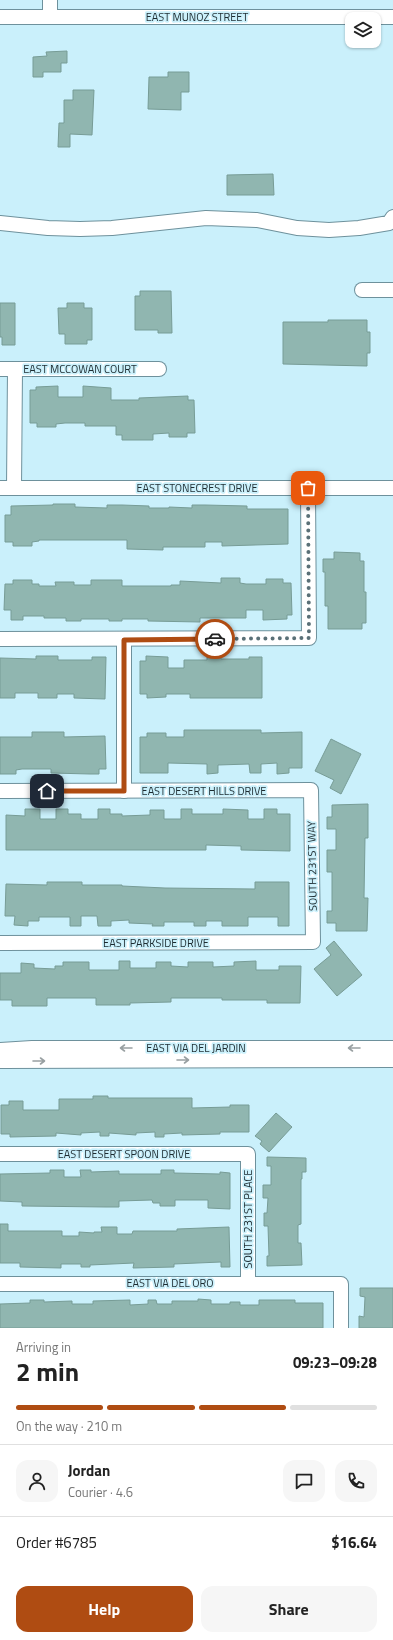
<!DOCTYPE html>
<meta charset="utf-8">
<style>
:root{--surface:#fff;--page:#f6f6f6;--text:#222;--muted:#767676;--line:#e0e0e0;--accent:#af4c12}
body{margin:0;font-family:"Titillium Web",sans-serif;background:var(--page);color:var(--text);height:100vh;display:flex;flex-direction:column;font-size:15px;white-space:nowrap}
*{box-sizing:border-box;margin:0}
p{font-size:13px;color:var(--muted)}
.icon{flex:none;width:22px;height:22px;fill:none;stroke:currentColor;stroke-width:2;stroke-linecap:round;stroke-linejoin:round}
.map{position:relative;height:1328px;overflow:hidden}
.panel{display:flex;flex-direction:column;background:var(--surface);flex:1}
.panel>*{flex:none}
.buttons{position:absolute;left:345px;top:12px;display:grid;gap:8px}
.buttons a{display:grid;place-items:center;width:36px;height:36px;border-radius:8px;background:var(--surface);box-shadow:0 1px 3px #0004;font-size:20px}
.pin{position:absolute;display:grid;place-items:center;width:34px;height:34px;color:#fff;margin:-17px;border-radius:8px;box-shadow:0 2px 6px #0006}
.courier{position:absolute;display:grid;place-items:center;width:40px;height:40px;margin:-20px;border:3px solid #af4c12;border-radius:50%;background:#fff;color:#222;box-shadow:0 1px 5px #0007}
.overview em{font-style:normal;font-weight:700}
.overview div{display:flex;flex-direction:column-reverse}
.overview{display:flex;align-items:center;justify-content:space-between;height:68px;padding:0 16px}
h1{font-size:26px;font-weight:700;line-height:30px}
.bar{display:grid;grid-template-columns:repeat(4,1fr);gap:6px 4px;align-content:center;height:48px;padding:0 16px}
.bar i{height:5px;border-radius:3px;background:var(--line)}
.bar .current{background:var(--accent)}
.bar p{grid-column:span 4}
.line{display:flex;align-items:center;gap:10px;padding:0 16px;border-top:1px solid var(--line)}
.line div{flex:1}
.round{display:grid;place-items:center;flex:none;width:42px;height:42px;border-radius:12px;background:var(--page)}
.button{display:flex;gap:8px;margin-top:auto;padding:8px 16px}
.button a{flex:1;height:46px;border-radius:12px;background:var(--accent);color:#fff;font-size:16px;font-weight:700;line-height:46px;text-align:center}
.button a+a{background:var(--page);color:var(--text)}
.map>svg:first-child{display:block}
.building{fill:#90b6b0;stroke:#779c96}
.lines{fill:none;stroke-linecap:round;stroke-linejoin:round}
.minor-casing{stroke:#6e919c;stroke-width:16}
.minor{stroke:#fff;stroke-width:14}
.oneway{stroke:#99a0a2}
.done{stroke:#5a7077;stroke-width:4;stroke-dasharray:0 7.2}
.route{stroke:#af4c12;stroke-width:5}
.labels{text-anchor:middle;stroke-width:3.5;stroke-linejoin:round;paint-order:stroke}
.street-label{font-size:11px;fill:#1d2b30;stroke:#caf0fb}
</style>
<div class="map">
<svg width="393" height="1328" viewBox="0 0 393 1328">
<rect width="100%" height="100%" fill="#caf0fb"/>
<g class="building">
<path d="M67 51V63H61V72H43V77H33V57L47 56 46 52Z"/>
<path d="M168 72H189V92H181V110L148 109 149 77H168Z"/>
<path d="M73 90H94L92 135 70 134V147H58L59 123H64V100H73Z"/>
<path d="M273 174 274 195H227V175Z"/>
<path d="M140 291H171L172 333H158V330H135V296H140Z"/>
<path d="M0 303H15V345H2V337H0Z"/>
<path d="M67 303H84V308H92V340H87V344H65V334H59L58 308H67Z"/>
<path d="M328 320H367V332H370V353H367V366L283 364V322H328Z"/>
<path d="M58 386V397H83V386L111 388V400H139V398L188 396V400H194L195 433H187V437H169V433L153 434V440H122V435H116V426H85V423H65L56 424V427H37V423H30V390H36V387Z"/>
<path d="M53 504H75V507L107 508V505H122L149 506V508H169V507L192 508V505H205L247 506V509H288V544L222 546V542H205V547H163V550L127 549V540H39V541L32 542V546H13V542H5V515H11V506L53 505Z"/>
<path d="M334 552 360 553V561H364V592H366V623H362V629H328V606H325V572H323V559H334Z"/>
<path d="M221 578H240V583L246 584H266V579H283V583H291L292 615H287V619L263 620V610H246V618H200V622L148 621V619H122V621H109V619H81V621H66V618H44V616H23V620H11V610H4L5 584H13V580H32V584H39V586H56L55 582H74V585H91V580H122V586H171V585H180V581L221 583Z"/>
<path d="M36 656H58V660H92V657H106L105 699 74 698V694H57V698H38V693H15V698H0V658L36 659Z"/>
<path d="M146 656 168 657V668H184V660H207V657H221V659H249V657H262V698H190V694H166V697L147 698V694H140V661H146Z"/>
<path d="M184 730H261V733L302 732V768H289V773L277 774V763L261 764V773H250L249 764 218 765V773L207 774V764L168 763V773H140V737H147V733H166V737H184Z"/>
<path d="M32 732H64V737L105 736 106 769H99V774H90L51 773V769H22L16 770V774H0V737H32Z"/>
<path d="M331 739 361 754 341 794 330 788 334 780 315 771Z"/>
<path d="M368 804V838H365L364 898H368L367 931H336V923H327V911H332V872H327V850H336V829H327V817H332V805Z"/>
<path d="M25 809H40V819H56V809H68V814H81V819H98V809H110V814H122V816L150 815V810H164V819H181V809H192V814H223V809L248 810V819H264V809H277V814H290V851L241 850V846L206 845V850H6V815L25 816Z"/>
<path d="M47 882H82V885H122V886L165 888 255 889V882H289V926H278V917H248V926H222V921H206V926H194V922H164V926H152L153 924 129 923V920L111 921V926H98L97 916H81V926H70V917H39V921H28V926L14 925 15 916H5L6 884 47 885Z"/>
<path d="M334 941 362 975 337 996 314 969 331 955 326 948Z"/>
<path d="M119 961H130V968H156V962H171V966L188 967V962H213V967L234 966V962L256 961V970H279V966H301L300 1003H267V1000H222V998H171V1002L130 1003V1005H96V998H47V1006H12V1000H0V973H21V963L34 964V968L55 969V966H63V962H89V970H119Z"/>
<path d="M93 1096H108V1098H192V1108L230 1107V1105H249V1132H220V1134L182 1135V1133L164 1134V1137H155V1132L136 1133V1135L109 1133V1136H100V1132L81 1133V1135L56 1133V1136L10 1137V1134H1V1105H9V1101H23V1110H59V1099H93Z"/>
<path d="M276 1113 292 1127 269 1152 260 1144 262 1141 255 1136Z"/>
<path d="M267 1157 306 1158V1172H302V1179H301V1224L298 1225V1243H301L302 1265 267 1266V1256H269L268 1226H264V1213H267L268 1198H263V1185H271V1166H267Z"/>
<path d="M50 1170H64V1177H81L80 1170H91V1172L119 1171V1174H161V1170H174V1173L220 1174V1172L230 1173V1209L208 1208V1200H175V1206H160V1203H153L152 1200 119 1201V1207H106L22 1206V1202L0 1201V1174L50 1173Z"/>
<path d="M0 1224H8V1231H62V1236H79V1232L94 1233V1232H102L101 1227H117V1234H132L133 1231H177V1229L229 1227 230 1267H221V1262L174 1264V1267L133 1268 134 1263 90 1265V1267H81V1264H61V1268L20 1267V1263H0Z"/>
<path d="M360 1288H393V1328H359V1316L364 1317 365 1297 360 1296Z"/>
<path d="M198 1299 211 1300V1304H230V1302H240V1305H259V1300H295V1303H323V1328H0V1304L30 1303V1300H44V1302L72 1301V1304H93V1301L130 1300V1305L148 1304V1300H156L157 1304H172V1301H198Z"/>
</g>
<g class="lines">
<g class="minor-casing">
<g id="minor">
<path d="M50 0V17"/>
<path d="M0 17H393"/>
<path d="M0 223 48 228 80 229 112 228 206 218 257 220 297 228 329 230 359 228 389 223 393 217"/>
<path d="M362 290H393"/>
<path d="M0 369H159"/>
<path d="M0 488H393"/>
<path d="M14 488 15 369"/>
<path d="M0 639 309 638 308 488"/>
<path d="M124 639V791"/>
<path d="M0 791 311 790 313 942 0 943"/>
<path d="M0 1050 32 1048H393"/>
<path d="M0 1061 393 1060"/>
<path d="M0 1154H248V1283"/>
<path d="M0 1284H341V1328"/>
</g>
</g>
<use href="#minor" class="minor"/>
</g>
<defs><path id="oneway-shaft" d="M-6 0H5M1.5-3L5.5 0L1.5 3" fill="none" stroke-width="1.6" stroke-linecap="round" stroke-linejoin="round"/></defs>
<g class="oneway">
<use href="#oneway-shaft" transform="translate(126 1048) rotate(180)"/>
<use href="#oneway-shaft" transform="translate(354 1048) rotate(180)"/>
<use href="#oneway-shaft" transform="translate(183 1060)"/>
<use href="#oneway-shaft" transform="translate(39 1061)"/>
</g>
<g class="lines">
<path class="done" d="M215 639 309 638 308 488"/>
<path class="route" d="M47 791H124V640L215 639"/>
</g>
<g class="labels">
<g class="street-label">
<text x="197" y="21">EAST MUNOZ STREET</text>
<text x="80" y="373">EAST MCCOWAN COURT</text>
<text x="197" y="492">EAST STONECREST DRIVE</text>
<text x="204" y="795">EAST DESERT HILLS DRIVE</text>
<text transform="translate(312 866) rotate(-91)" y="4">SOUTH 231ST WAY</text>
<text x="156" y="947">EAST PARKSIDE DRIVE</text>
<text x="196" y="1052">EAST VIA DEL JARDIN</text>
<text x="124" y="1158">EAST DESERT SPOON DRIVE</text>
<text transform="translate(248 1219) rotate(-90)" y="4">SOUTH 231ST PLACE</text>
<text x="170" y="1287">EAST VIA DEL ORO</text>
</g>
</g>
</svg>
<div class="buttons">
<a><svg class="icon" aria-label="layers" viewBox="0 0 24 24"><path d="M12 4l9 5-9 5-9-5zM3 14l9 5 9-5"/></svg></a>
</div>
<div class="pin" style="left:308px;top:488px;background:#ea580c"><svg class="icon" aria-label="bag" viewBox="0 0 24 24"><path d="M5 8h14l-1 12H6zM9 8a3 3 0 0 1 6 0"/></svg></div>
<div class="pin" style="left:47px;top:791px;background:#1f2937"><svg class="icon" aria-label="home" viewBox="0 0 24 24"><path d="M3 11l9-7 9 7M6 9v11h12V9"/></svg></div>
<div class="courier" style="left:215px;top:639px"><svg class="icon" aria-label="car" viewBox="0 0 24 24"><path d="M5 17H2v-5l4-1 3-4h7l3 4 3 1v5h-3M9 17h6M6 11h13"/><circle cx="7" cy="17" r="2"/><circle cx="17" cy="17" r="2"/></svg></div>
</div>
<section class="panel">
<div class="overview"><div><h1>2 min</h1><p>Arriving in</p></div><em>09:23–09:28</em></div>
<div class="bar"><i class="current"></i><i class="current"></i><i class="current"></i><i></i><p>On the way · 210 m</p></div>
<div class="line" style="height:72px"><a class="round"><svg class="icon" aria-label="person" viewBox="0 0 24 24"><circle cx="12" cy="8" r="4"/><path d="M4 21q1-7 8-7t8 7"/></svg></a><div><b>Jordan</b><p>Courier · 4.6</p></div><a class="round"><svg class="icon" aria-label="chat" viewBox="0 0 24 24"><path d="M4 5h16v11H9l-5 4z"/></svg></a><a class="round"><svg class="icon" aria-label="phone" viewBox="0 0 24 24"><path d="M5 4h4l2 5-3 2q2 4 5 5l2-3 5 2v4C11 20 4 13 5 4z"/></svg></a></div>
<div class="line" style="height:52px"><div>Order #6785</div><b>$16.64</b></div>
<div class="button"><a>Help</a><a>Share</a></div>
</section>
